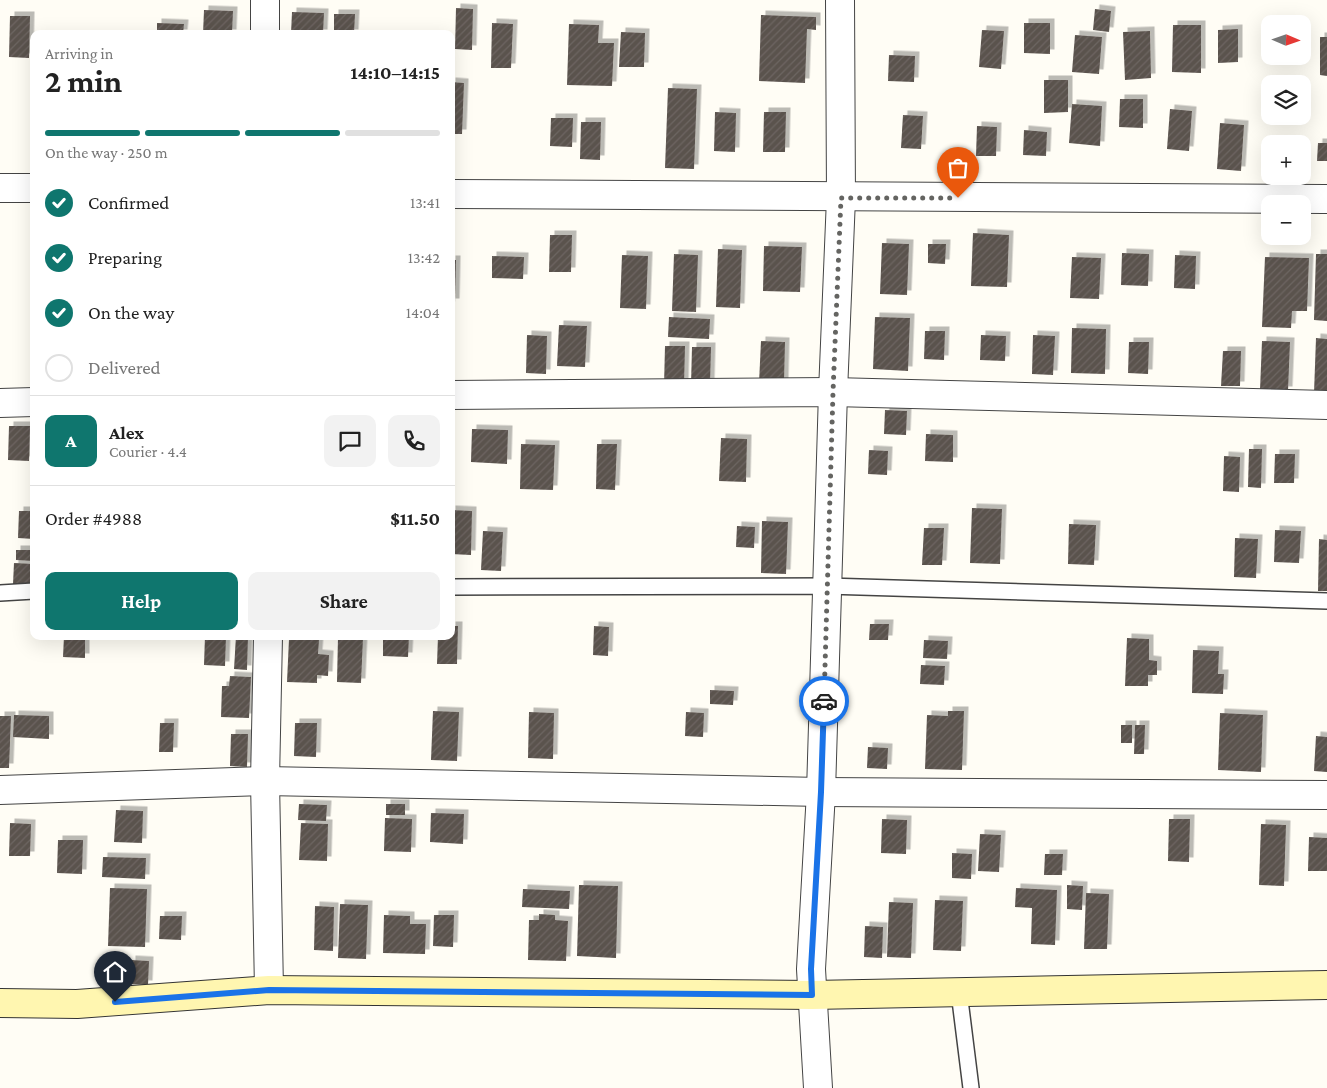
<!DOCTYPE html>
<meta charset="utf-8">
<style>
:root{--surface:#fff;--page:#f2f2f2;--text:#222;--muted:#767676;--line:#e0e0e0;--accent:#0f766e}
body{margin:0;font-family:"Crimson Pro",serif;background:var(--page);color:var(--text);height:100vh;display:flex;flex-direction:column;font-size:19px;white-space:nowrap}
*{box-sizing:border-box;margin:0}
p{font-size:16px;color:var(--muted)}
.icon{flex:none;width:28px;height:28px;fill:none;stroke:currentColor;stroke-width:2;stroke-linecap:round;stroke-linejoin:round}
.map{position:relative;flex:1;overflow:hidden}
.sheet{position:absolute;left:30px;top:30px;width:425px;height:610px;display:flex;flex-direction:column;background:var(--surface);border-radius:10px;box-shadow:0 5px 20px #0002}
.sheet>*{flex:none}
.needle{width:32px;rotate:92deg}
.buttons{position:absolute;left:1261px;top:15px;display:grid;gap:10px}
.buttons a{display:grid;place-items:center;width:50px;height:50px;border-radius:10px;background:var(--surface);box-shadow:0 5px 20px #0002;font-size:25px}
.pin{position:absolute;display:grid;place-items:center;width:42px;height:42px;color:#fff;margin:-51px -21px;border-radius:50% 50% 50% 0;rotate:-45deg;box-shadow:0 0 5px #0007}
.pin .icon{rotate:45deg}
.courier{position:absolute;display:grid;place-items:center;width:50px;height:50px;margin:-25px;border:4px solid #1a73e8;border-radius:50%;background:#fff;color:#222;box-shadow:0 1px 6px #0007}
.summary em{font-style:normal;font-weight:700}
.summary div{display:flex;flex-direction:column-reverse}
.summary{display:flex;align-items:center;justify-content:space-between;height:85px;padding:0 15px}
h1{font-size:32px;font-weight:700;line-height:38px}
.bar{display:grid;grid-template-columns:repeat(4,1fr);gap:8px 5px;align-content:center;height:60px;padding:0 15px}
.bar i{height:6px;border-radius:4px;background:var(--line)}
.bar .on{background:var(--accent)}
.bar p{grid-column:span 4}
.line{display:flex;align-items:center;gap:12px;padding:0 15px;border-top:1px solid var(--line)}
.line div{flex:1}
.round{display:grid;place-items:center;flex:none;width:52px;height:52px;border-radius:10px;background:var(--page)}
ol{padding:0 15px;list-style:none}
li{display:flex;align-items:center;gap:15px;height:55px}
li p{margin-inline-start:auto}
li .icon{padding:5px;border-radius:50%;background:var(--accent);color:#fff;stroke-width:4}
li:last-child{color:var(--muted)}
li i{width:28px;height:28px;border:2px solid var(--line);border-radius:50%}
.primary-button{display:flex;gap:10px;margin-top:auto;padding:10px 15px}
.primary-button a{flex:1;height:58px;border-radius:10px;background:var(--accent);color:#fff;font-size:20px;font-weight:700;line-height:58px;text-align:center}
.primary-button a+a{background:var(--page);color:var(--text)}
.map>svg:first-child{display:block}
.building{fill:url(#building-hatch);filter:url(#shadow)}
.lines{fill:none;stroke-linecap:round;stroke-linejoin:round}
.service-casing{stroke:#444;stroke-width:18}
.minor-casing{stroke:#444;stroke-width:30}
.secondary-casing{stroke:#333;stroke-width:30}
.service{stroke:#fff;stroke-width:15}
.minor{stroke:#fff;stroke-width:28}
.secondary{stroke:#fff6b0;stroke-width:28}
.done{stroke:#646461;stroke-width:5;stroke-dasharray:0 9}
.route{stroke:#1a73e8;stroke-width:6}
</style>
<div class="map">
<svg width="1327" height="1088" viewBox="0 0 1327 1088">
<defs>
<pattern id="building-hatch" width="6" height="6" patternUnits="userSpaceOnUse" patternTransform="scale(1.25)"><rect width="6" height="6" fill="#5a524d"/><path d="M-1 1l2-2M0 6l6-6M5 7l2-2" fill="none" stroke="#6d6662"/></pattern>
<filter id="shadow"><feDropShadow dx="4.5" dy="-4.5" stdDeviation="0" flood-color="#0004"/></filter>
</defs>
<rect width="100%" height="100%" fill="#fffdf5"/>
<g class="building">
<path d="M456 8 473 9 472 50 455 49Z"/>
<path d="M1095 9 1111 11 1109 32 1093 30Z"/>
<path d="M204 10 233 11 232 34H203Z"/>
<path d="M292 12 324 13 323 34H291Z"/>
<path d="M334 14H355L354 34H334Z"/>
<path d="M761 15 816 17V30L807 29 805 83 759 81Z"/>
<path d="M10 16H30L29 58 9 57Z"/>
<path d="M157 23 184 24 183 34H157Z"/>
<path d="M492 23 513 24 511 68H491Z"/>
<path d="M1024 23H1050V54L1024 53Z"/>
<path d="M569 24 599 25 598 43H614L612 86 567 85Z"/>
<path d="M1173 25H1201V73L1172 72Z"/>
<path d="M1238 29V62L1218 63V30Z"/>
<path d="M982 30 1004 31 1001 69 979 67Z"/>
<path d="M1150 31 1151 78 1125 80 1123 32Z"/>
<path d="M621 32 645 33 644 67H619Z"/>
<path d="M1075 35 1102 37 1099 74 1072 72Z"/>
<path d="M1320 37H1327V76L1320 75Z"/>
<path d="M889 55 915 56 914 82 888 81Z"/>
<path d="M1044 80H1068V112L1044 113Z"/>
<path d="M451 82 464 83 462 134H451Z"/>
<path d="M668 88 697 89 694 169 665 168Z"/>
<path d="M1120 99H1143V128L1119 127Z"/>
<path d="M1072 104 1102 106 1100 146 1069 143Z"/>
<path d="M1170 109 1192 111 1189 151 1167 149Z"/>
<path d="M715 112 736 113 735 152 714 151Z"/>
<path d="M764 112H786L785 152H763Z"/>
<path d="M903 115 923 116 921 149 901 148Z"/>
<path d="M551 118H573L572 147 550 146Z"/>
<path d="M581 122H601L600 160 580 159Z"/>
<path d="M1220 123 1244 125 1241 171 1217 169Z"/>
<path d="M977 126 997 127 996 156H976Z"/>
<path d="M1024 130 1047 132 1046 156 1023 155Z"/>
<path d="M1318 143H1327V161H1317Z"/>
<path d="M973 233 1009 235 1007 287 971 286Z"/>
<path d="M550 235H572L571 272H549Z"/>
<path d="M882 243 909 244 907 295 880 294Z"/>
<path d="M928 244H946L945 264 928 263Z"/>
<path d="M764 246 802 247 800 292 763 291Z"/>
<path d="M718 249 742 250 740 308 716 307Z"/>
<path d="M1122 253 1149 254 1148 286 1121 285Z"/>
<path d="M674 254 698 255 696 312 672 311Z"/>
<path d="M1316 254H1327V321L1314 320Z"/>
<path d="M622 255 648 256 646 309 620 308Z"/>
<path d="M1175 255 1196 256 1195 289 1174 288Z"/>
<path d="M492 256 524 257 523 279 492 278Z"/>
<path d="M1072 257 1101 258 1099 299 1070 298Z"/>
<path d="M1265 257 1309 258 1307 311H1292L1291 328 1262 327Z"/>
<path d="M451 260H456L455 303H451Z"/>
<path d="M669 317 710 319 709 339 668 337Z"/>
<path d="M875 317 910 318 908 371 873 369Z"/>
<path d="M559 325 587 326 585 367 557 366Z"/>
<path d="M1072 328 1106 329 1105 374 1071 373Z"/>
<path d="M925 331H945L944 360 924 359Z"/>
<path d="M527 335 547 336 546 374 526 373Z"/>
<path d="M981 335 1006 336 1005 361 980 360Z"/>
<path d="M1033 335 1055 336 1053 375 1032 374Z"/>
<path d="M1316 338 1327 339V393H1314Z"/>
<path d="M761 341 785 342 784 383H759Z"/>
<path d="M1262 341 1290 342 1288 391 1260 390Z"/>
<path d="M1129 342H1149L1148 374 1128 373Z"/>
<path d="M665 346H685L684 387 664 386Z"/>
<path d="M692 347H711L710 386 691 385Z"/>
<path d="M1223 351H1241L1240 386H1221Z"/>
<path d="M885 410 907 411 906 435 884 434Z"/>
<path d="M9 426H30L29 461 8 460Z"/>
<path d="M472 429 508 430 507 464 471 462Z"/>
<path d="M926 434 953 435V462L925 461Z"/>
<path d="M721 438 747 439 746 482 719 481Z"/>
<path d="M521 444 555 445 553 490 520 489Z"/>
<path d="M597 444H617L615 490 596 489Z"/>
<path d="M1249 449H1262L1261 488 1248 487Z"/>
<path d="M869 450 888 451 887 475 868 474Z"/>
<path d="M1275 454H1295L1294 483H1274Z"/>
<path d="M1224 456 1240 457 1239 492 1223 491Z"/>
<path d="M972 508 1002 509 1000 564 970 563Z"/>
<path d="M451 510 472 511 471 555 451 554Z"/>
<path d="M19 511H34V539L18 538Z"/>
<path d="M762 521 788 522 786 574 761 573Z"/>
<path d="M1069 524 1096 525 1094 565 1068 564Z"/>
<path d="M737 526 755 527 754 548 736 547Z"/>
<path d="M924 528H944L942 565H922Z"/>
<path d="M1275 530 1301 531 1299 563 1274 562Z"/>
<path d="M483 531 503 532 501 571 481 570Z"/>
<path d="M1235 538 1258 539 1256 578 1234 577Z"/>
<path d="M1319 539 1327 540V591H1318Z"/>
<path d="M16 550H34V561L16 560Z"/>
<path d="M14 563 34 564V584H13Z"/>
<path d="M870 624H889L888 640H869Z"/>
<path d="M451 626H458L457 664H437L438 636H451Z"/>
<path d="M594 626 609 627 608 656 593 655Z"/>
<path d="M64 636H85V658L63 657Z"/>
<path d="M205 636H226L225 666 204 665Z"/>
<path d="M236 636H248L247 670 234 669Z"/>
<path d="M383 636H409L408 657 383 656Z"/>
<path d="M338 637 363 638 361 683 337 682Z"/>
<path d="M1127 638 1149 639V660L1157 661V675H1148V686H1125Z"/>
<path d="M289 639 319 640 318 654 329 655 328 676 317 675V683L287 682Z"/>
<path d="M924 640 948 641 947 659 923 658Z"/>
<path d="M1193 650 1219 651 1218 674H1224L1223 694 1192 693Z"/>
<path d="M921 665 945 666 944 685 920 684Z"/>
<path d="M230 676 251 677 249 718 221 717 222 686H229Z"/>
<path d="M710 690 734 691 733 705 710 704Z"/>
<path d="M433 711 459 712 457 761 431 760Z"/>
<path d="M948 711H964L962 770 925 769 927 715 948 716Z"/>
<path d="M529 712 554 713 553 759 528 758Z"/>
<path d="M686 712 704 713 703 737 685 736Z"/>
<path d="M1220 713 1263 715 1261 772 1218 770Z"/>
<path d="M14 715 49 716V739L13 737Z"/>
<path d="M0 716H11L9 768H0Z"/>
<path d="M160 723H174L173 752H159Z"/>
<path d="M295 723H317L316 757 294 756Z"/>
<rect x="1121" y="725" width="11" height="18"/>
<path d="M1135 725H1145L1144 754H1134Z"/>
<path d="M231 734H248L247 767 230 766Z"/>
<path d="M1316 736 1327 737V772L1314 771Z"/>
<path d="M868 747 888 748 887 769 867 768Z"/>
<path d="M299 804 327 805 326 821 298 820Z"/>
<rect x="386" y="804" width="19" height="11"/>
<path d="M116 810 143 811 142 843 114 842Z"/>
<path d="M431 813 464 814 463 844 430 842Z"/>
<path d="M385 818 412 819 411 852 384 851Z"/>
<path d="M882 819 907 820 906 854 881 853Z"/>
<path d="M1169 819H1190L1189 862 1168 861Z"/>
<path d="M10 823 31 824 30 856H9Z"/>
<path d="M301 823 328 824 327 861 299 860Z"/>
<path d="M1261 824 1286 825 1284 886 1259 885Z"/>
<path d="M980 834 1001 835 999 872 978 871Z"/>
<path d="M1309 837 1327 838V871H1308Z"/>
<path d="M58 840H83L82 874 57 873Z"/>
<path d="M952 853 972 854 971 879 952 878Z"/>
<path d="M1045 854H1063L1062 875H1044Z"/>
<path d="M103 857 146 858 145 879 102 877Z"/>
<path d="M579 885 618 886 616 958 577 956Z"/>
<path d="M1067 885 1083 886 1082 910 1067 909Z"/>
<path d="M110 888 147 889 145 947 108 946Z"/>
<path d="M1016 888 1057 890 1055 945 1031 944 1032 908 1015 907Z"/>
<path d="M523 889 570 891 569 909 522 907Z"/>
<path d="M1086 893 1109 894 1107 949H1084Z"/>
<path d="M935 900 963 901 961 951 933 950Z"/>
<path d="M889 902 913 903 911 958 887 957Z"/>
<path d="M340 904 368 905 366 959 338 958Z"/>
<path d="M315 906 334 907 333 951 314 950Z"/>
<path d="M539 914 555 915V920L568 921 566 961 528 960 529 920H539Z"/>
<path d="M384 915 410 916V924H426L425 954 383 953Z"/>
<path d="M434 915H454L453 947 433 946Z"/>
<path d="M160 916H182L181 940 159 939Z"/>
<path d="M865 926 883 927 882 958 864 957Z"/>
<path d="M131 960 149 961 148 985 130 984Z"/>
</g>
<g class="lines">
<g class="service-casing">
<g id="service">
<path d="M451 587 827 586 1327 601"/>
<path d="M0 593 34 591"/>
<path d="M959 992 971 1088"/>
</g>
</g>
<g class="minor-casing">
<g id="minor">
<path d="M265 0V34"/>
<path d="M0 188H34"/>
<path d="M451 194 1327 199"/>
<path d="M451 395 833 392 1327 405"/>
<path d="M0 403 34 402"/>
<path d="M268 636 265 781 269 990"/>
<path d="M0 790 265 781 821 792 1327 795"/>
<path d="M818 1088 811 969 821 792 833 392 841 198 840 0"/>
</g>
</g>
<g class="secondary-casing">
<path id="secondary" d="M0 1003 77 1004 269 990 812 995 1327 985"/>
</g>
<use href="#service" class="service"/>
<use href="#minor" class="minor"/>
<use href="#secondary" class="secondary"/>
</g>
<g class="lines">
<path class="done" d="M824 701 833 392 841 198H958"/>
<path class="route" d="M115 1002 269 990 812 995 811 969 821 792 824 701"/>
</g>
</svg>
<div class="buttons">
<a><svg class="needle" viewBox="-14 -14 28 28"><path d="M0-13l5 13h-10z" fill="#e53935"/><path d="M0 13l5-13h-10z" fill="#767676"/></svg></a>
<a><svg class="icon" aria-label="layers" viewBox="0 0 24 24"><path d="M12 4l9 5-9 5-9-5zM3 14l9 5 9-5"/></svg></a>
<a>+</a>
<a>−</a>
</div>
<div class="pin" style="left:958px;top:198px;background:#ea580c"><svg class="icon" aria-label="bag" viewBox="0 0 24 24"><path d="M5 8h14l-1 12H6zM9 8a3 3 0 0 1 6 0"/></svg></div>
<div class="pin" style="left:115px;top:1002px;background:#1f2937"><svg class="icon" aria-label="home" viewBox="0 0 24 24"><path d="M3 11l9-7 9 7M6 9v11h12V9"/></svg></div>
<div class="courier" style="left:824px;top:701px"><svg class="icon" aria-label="car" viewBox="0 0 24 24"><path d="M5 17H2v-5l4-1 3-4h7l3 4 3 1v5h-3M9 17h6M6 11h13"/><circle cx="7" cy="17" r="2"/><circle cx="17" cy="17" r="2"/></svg></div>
<section class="sheet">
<div class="summary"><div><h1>2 min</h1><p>Arriving in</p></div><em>14:10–14:15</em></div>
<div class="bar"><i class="on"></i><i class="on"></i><i class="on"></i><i></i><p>On the way · 250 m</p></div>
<ol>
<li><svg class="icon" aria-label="check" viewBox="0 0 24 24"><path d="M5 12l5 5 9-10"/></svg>Confirmed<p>13:41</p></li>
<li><svg class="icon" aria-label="check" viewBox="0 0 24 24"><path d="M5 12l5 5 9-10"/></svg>Preparing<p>13:42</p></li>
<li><svg class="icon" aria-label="check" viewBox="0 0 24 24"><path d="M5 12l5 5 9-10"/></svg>On the way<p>14:04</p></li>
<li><i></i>Delivered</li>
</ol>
<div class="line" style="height:90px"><b class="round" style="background:var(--accent);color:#fff">A</b><div><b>Alex</b><p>Courier · 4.4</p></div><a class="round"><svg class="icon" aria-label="chat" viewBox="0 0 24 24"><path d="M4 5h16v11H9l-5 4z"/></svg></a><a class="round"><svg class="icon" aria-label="phone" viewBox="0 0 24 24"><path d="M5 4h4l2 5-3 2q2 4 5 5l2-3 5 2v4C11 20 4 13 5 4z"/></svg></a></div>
<div class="line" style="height:65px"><div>Order #4988</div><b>$11.50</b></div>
<div class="primary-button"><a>Help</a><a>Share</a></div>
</section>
</div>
